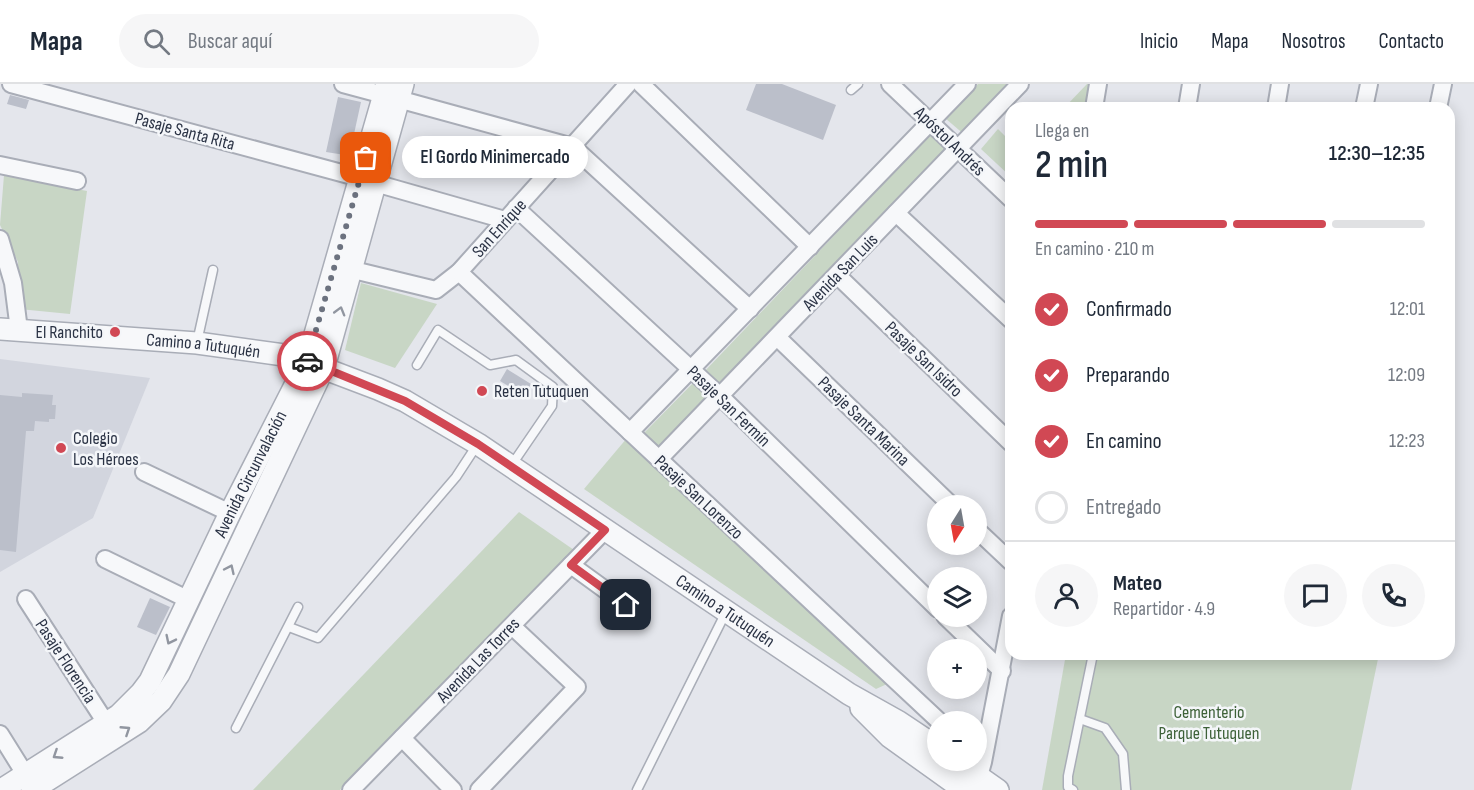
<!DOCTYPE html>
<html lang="es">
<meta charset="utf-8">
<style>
:root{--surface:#fff;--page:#f6f6f7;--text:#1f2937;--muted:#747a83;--line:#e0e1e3;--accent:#d14854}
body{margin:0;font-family:"Sofia Sans Condensed",sans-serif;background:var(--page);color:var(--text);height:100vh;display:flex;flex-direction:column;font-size:22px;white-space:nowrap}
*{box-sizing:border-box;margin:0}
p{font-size:20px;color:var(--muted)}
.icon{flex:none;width:33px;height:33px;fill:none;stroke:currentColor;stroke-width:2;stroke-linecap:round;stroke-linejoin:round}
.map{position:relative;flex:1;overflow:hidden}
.details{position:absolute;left:1005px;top:18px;width:450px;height:558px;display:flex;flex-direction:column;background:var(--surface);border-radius:18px;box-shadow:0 3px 15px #0003}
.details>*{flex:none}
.needle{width:39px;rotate:191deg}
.tools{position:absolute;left:927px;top:411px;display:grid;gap:12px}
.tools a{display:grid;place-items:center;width:60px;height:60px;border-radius:50%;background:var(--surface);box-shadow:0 3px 15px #0003;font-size:30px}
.pin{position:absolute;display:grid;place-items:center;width:51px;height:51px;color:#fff;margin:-26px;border-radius:12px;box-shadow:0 3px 9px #0006}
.courier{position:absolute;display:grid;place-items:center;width:60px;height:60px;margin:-30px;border:4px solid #d14854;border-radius:50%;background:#fff;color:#222;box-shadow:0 2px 8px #0007}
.bubble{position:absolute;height:42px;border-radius:21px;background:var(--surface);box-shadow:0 3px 15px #0003;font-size:20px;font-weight:600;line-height:42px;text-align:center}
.summary em{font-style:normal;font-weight:600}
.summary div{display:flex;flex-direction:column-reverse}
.summary{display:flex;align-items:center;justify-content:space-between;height:102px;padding:0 30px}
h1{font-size:39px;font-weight:600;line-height:45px}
.bar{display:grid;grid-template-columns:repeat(4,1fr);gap:9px 6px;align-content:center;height:72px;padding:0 30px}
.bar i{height:8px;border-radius:4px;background:var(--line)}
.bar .on{background:var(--accent)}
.bar p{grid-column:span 4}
.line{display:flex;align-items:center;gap:15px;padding:0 30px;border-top:2px solid var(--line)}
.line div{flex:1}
.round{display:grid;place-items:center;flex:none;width:63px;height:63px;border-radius:32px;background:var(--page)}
ol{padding:0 30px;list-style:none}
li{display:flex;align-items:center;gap:18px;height:66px}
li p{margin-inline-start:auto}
li .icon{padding:6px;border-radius:50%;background:var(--accent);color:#fff;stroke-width:4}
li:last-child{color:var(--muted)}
li i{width:33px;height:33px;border:3px solid var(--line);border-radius:50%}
header{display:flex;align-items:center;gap:36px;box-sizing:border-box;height:84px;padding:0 30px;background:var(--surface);border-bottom:2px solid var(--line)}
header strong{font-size:28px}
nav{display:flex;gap:33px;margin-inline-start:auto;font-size:21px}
.search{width:420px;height:54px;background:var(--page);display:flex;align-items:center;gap:15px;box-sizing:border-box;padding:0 21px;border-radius:33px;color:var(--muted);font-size:22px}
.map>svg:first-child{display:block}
.built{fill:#d2d5de}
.green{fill:#c8d6c5}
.building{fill:#bbbfca}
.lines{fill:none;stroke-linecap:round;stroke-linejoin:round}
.service-casing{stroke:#a9adb7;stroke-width:11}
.minor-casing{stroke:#a9adb7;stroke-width:20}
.tertiary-casing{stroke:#a9adb7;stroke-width:24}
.service{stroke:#f7f8fa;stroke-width:8}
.minor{stroke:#f7f8fa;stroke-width:16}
.tertiary{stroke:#f7f8fa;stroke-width:21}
.oneway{stroke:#9196a0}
.done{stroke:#6c727f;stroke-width:6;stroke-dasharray:0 10.8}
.route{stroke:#d14854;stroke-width:8}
.poi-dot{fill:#d14854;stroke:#f4f6f9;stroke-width:2}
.labels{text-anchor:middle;stroke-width:5;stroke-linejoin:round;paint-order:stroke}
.street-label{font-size:18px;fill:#2b3345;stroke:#f4f6f9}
.poi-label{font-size:18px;fill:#2b3345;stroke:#f4f6f9;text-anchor:start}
.park-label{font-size:18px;fill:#3d6138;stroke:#f4f6f9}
</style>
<header>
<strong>Mapa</strong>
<div class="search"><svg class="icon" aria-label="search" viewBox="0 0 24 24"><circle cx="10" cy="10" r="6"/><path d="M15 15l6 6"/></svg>Buscar aquí</div>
<nav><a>Inicio</a><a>Mapa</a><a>Nosotros</a><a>Contacto</a></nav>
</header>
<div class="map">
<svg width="1474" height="706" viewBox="0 0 1474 706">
<rect width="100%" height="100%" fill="#e4e6ec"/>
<path class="built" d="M0 275 150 294 93 434 0 488Z"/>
<g class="green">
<path d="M978 0H1017L966 52 945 34Z"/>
<path d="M1087 0H1089L1086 24H1064Z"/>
<path d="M998 45 1011 58V93L981 65Z"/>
<path d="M933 48 951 67 718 305 702 290Z"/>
<path d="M4 91 87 107 70 230 19 225 18 178 0 141Z"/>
<path d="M361 199 437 220 395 284 345 266Z"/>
<path d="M694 298 712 316 663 367 644 349Z"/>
<path d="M627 354 887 600 876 605 584 405Z"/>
<path d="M519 428 574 466 340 706H253Z"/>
<path d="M1066 570H1379L1351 706H1042Z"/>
</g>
<g class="building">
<path d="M756 0H782L836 21 823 56 746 26Z"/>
<path d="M10 11 29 16 26 25 7 20Z"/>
<path d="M338 13 361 18 354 50 349 49 345 71 326 68Z"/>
<path d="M507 285 531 300 525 312 500 297Z"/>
<path d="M22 309 53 311 52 321H56L55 335H49V338L35 337 34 347H26L16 468 0 466V311L22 313Z"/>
<path d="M150 514 170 523 156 551 137 543Z"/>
</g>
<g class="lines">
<g class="service-casing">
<g id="service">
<path d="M851 6 858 0"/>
<path d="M197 258 213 186"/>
<path d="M417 281 438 246 490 281 516 276 553 303 552 322 511 382"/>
<path d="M289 543 318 554 456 393 477 361"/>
<path d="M1080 635 1105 644 1123 670 1126 706"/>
<path d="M236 644 298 523"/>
<path d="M637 706 726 528"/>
<path d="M1073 706 1068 703V692L1093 570"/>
</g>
</g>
<g class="minor-casing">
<g id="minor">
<path d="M11 0 360 94"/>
<path d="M343 0 384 11"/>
<path d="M641 0 810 163"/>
<path d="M890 0 1011 115"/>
<path d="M398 15 573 63 750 225"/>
<path d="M1094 24 1098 0"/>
<path d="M1187 24 1191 0"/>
<path d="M1276 24 1280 0"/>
<path d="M1364 24 1369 0"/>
<path d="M1438 24 1443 0"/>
<path d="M0 81 77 97"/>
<path d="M375 99 505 136"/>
<path d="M516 124 720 312 938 525"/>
<path d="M896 129 1011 236"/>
<path d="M0 155 13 199 19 246"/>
<path d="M341 183 436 206 459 188 628 0"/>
<path d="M459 188 940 638"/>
<path d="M837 191 1011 359"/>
<path d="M777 253 952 422"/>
<path d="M630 348 967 0"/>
<path d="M659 375 1020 0"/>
<path d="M144 388 230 429"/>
<path d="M976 445 1011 478"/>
<path d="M105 475 189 516"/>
<path d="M571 481 626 521 638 524"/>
<path d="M26 515 106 639"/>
<path d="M945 532 1002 587"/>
<path d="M0 650 25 690"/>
<path d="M402 654 453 706"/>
<path d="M351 706 605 446"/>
<path d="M479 706 577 603 512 542"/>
<path d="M975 706 983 678 1011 532"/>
</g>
</g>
<g class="tertiary-casing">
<g id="tertiary">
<path id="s1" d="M0 245 197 259 291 272 378 305 405 317 478 360 849 610 899 638 938 664"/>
<path d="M861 624 890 653 964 706"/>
<path d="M955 676 998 706"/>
<path id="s2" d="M1 706 119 631 141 609 150 597 230 429 307 278 387 0"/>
<path d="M32 706 139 638 161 617 179 590 324 283 403 0"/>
</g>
</g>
<use href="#service" class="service"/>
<use href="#minor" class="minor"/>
<use href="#tertiary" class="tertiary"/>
</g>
<defs><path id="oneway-chevron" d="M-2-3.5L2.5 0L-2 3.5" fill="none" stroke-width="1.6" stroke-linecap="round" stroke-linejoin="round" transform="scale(1.5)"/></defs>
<g class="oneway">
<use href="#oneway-chevron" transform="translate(340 227) rotate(-74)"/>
<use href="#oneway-chevron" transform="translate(230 485) rotate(-65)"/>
<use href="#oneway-chevron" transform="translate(170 556) rotate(116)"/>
<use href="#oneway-chevron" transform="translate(126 646) rotate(-33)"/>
<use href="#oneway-chevron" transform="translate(57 671) rotate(147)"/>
</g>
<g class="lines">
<path class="done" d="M307 277 366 74"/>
<path class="route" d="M307 277 405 317 478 360 605 446 571 481 626 521"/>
</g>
<g class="poi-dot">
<circle cx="115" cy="248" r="6"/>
<circle cx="482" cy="307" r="6"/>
<circle cx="61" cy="364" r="6"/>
</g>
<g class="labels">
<g class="street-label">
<text transform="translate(185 47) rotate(15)" y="6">Pasaje Santa Rita</text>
<text transform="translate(950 57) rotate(44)" y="6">Apóstol Andrés</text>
<text transform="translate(499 144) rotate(-48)" y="6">San Enrique</text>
<text transform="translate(840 188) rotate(-46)" y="6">Avenida San Luis</text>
<text dy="6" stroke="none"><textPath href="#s1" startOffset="204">Camino a Tutuquén</textPath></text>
<text transform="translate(924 275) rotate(44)" y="6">Pasaje San Isidro</text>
<text transform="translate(729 322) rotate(44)" y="6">Pasaje San Fermín</text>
<text transform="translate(864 337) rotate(44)" y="6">Pasaje Santa Marina</text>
<text dy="6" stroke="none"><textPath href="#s2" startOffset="416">Avenida Circunvalación</textPath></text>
<text transform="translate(699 413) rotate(43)" y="6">Pasaje San Lorenzo</text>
<text dy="6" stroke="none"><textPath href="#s1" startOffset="798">Camino a Tutuquén</textPath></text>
<text transform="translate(478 576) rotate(-46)" y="6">Avenida Las Torres</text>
<text transform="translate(66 577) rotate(57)" y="6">Pasaje Florencia</text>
</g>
<g class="poi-label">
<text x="103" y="254" text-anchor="end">El Ranchito</text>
<text x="494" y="313">Reten Tutuquen</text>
<text x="73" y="360">Colegio<tspan x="73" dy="21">Los Héroes</tspan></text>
</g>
<g class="park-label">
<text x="1209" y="634">Cementerio<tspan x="1209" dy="21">Parque Tutuquen</tspan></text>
</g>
</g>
</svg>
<div class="tools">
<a><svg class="needle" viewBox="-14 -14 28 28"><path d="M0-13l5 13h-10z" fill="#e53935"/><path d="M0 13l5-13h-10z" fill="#747a83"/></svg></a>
<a><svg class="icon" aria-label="layers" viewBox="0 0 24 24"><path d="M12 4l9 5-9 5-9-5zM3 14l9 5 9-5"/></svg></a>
<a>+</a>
<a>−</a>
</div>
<div class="pin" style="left:366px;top:74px;background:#ea580c"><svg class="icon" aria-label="bag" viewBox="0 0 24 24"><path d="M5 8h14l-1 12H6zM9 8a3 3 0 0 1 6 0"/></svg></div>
<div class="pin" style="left:626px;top:521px;background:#1f2937"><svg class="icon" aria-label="home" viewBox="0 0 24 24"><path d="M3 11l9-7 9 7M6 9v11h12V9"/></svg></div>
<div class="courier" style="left:307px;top:277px"><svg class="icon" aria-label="car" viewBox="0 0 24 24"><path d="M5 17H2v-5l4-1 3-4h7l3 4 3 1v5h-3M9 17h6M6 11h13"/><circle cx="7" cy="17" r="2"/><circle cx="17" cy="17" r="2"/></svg></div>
<div class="bubble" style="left:402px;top:52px;width:186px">El Gordo Minimercado</div>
<section class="details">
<div class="summary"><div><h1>2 min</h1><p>Llega en</p></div><em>12:30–12:35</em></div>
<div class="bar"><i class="on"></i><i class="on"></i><i class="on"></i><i></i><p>En camino · 210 m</p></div>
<ol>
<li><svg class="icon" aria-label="check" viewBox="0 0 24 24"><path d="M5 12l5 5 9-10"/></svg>Confirmado<p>12:01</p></li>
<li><svg class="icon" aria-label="check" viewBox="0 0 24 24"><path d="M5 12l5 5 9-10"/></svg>Preparando<p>12:09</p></li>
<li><svg class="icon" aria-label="check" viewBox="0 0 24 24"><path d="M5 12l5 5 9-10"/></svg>En camino<p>12:23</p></li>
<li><i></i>Entregado</li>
</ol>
<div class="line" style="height:108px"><a class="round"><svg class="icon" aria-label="person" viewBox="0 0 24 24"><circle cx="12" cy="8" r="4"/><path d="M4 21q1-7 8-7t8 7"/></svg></a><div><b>Mateo</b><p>Repartidor · 4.9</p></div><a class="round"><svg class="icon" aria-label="chat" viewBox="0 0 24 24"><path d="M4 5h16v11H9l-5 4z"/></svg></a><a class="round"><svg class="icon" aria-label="phone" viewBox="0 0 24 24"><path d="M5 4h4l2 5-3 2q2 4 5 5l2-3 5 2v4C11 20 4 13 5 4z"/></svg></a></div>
</section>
</div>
